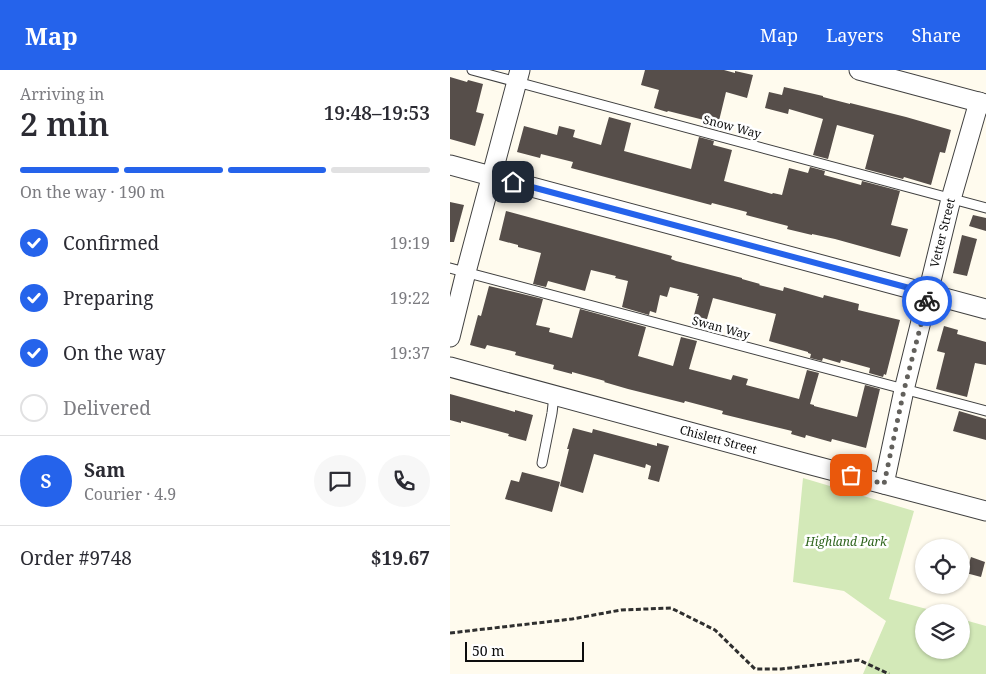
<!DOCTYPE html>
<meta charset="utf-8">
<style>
:root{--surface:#fff;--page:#f7f7f7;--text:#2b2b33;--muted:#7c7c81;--line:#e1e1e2;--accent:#2563eb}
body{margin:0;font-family:"Noto Serif",serif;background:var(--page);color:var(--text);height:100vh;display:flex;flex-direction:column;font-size:19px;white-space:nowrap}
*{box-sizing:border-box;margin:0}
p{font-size:16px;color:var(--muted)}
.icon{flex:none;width:28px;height:28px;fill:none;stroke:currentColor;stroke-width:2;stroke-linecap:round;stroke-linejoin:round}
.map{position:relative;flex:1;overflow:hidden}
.panel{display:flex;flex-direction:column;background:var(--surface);width:450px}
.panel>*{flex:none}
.controls{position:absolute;left:465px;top:469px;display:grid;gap:10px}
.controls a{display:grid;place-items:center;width:55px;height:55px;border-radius:50%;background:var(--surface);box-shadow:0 1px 4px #0004;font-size:25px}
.scale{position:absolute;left:15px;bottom:12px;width:119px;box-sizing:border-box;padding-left:5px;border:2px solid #0d0d0d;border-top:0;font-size:14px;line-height:18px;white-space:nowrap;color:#0d0d0d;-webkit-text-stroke:4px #fff;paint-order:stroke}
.pin{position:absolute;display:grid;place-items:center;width:42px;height:42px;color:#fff;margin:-21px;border-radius:10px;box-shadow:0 2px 8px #0006}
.courier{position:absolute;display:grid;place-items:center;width:50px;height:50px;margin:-25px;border:4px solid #2563eb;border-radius:50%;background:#fff;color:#222;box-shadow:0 1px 6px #0007}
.overview em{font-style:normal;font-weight:600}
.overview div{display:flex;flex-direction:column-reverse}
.overview{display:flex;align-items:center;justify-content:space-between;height:85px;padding:0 20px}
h1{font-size:32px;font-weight:600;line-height:38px}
.bar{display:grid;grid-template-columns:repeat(4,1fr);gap:8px 5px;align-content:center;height:60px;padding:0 20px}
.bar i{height:6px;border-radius:4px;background:var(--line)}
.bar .active{background:var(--accent)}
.bar p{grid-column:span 4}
.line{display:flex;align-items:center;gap:12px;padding:0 20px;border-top:1px solid var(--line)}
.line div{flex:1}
.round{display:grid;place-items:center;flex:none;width:52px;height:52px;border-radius:26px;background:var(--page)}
ol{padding:0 20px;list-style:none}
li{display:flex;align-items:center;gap:15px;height:55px}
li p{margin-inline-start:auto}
li .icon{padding:5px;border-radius:50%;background:var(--accent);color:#fff;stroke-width:4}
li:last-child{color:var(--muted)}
li i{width:28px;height:28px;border:2px solid var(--line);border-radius:50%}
header{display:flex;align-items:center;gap:30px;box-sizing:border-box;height:70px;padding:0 25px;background:var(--accent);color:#fff}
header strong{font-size:24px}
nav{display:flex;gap:28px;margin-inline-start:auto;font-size:18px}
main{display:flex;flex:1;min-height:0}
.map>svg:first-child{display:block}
.green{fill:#d3e9b8}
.building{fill:#564e4a}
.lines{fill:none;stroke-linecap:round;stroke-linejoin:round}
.service-casing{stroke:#404040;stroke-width:11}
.minor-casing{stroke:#404040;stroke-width:21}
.path{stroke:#2f2f2f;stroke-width:3;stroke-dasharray:5 2.5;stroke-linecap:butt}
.service{stroke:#fff;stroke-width:9}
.minor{stroke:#fff;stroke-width:19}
.done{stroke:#62605c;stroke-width:5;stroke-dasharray:0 9}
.route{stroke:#2563eb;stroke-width:6}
.labels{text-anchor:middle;stroke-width:5;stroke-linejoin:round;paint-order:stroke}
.street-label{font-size:12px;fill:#0d0d0d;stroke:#fff}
.park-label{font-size:12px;font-style:italic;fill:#2f651e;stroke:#fff}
</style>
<header>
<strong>Map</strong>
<nav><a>Map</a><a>Layers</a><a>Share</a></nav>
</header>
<main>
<section class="panel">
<div class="overview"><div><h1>2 min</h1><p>Arriving in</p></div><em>19:48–19:53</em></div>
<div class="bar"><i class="active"></i><i class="active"></i><i class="active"></i><i></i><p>On the way · 190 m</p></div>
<ol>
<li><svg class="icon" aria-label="check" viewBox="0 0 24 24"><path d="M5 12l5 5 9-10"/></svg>Confirmed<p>19:19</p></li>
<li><svg class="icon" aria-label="check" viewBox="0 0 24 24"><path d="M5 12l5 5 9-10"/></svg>Preparing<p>19:22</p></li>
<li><svg class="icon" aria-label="check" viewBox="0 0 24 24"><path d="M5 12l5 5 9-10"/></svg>On the way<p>19:37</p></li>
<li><i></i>Delivered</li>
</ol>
<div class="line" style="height:90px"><b class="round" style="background:var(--accent);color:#fff">S</b><div><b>Sam</b><p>Courier · 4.9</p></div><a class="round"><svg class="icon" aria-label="chat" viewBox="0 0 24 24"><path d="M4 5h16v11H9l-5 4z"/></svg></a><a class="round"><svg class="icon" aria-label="phone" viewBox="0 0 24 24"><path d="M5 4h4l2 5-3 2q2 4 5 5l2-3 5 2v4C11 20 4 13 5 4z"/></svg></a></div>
<div class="line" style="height:65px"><div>Order #9748</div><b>$19.67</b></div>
</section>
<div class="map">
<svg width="536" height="604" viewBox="0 0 536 604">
<rect width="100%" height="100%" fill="#fffbee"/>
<path class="green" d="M353 408 464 441 439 529 488 542H474V580H511V549L536 556V604H413L436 551 394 521 343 512Z"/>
<g class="building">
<path d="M195 0H274L285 3V1L303 5 297 28 276 22 267 59 252 55 254 50 218 41 217 42 204 38 209 20 191 15Z"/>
<path d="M0 7 17 12 18 10 33 14 26 42 34 44 25 76 0 69Z"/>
<path d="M334 17 373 26V27L400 34V33L456 47 501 60 495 83 490 82 481 115 454 107 453 109 415 99 424 65 387 55 378 89 363 85 373 49 339 39 338 44 315 38 319 22 332 25Z"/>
<path d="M159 47 181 53 174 81 241 99 249 67 264 71 263 75 282 80 274 111 322 124 323 123 332 125 339 98 358 103 360 97 375 101 374 105 411 115 412 111 450 121 441 155 458 159 450 187 385 169 362 164V165L337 159 338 156 296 145 297 142 262 133 261 135 121 98 123 92 91 84 90 88 67 82 74 56 107 65 109 56 125 60 123 67 151 75Z"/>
<path d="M0 132 14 135 4 172H0Z"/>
<path d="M56 141 222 186 221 189 226 191 292 208V209L310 214 309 215 333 221 334 217 373 228 374 225 409 234 408 240 450 250 436 305 434 304 433 307 419 303 420 298 391 290 390 293 373 288 372 291 360 288 361 284 358 283V282L319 271 326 244 263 228 255 256 242 253 249 226H247L248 224 220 217 217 227 210 225 206 243 200 241 199 245 172 237 178 211 165 208 166 206 141 200 135 221 98 211 96 217 83 214 91 183 68 177V175L49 170Z"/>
<path d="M523 145 536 148V161L519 156Z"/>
<path d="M512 165 527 169 517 206 503 203Z"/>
<path d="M39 216 93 229 86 255 100 258 99 262 122 268 130 239 196 257 188 286 223 296 231 267 247 271 239 299 281 310 283 305 298 309 296 315 349 329 357 300 369 303 360 334 364 335V336L407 347 415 315 430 319 416 378 382 369 381 372 356 365 355 368 341 364 342 361 272 344 273 341 235 331 234 333 178 319 154 312 155 311 122 302V304L103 299 104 295 65 285 66 282 37 275 35 279 20 275 28 245 31 246Z"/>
<path d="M494 256 508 260 507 264 536 272V295L525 293 517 327 486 319 495 283 487 281Z"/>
<path d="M0 324 65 342V340L83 345 76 371 58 366 59 364 11 351V353L0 350Z"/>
<path d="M509 341 536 349V370L503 361Z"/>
<path d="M123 358 142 363 143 359 207 376V373L219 376 209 412 198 409 201 396 196 394 195 398 144 384 133 423 110 416 119 379H117Z"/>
<path d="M72 402 110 412 102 442 55 429 61 410 69 412Z"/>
<path d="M521 487 535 492 531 507 516 503Z"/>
</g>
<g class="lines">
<g class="service-casing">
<g id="service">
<path d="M22 0 536 138"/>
<path d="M0 198 536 341"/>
<path d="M92 393 102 343 104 326"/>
</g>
</g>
<g class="minor-casing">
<g id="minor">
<path d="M409 0 536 34"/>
<path d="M0 95 536 239"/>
<path d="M0 267 16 202 70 0"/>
<path id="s1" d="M0 297 354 393 536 441"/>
<path id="s2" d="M434 414 454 320 478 223 501 129 529 32"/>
</g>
</g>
<path class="path" d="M0 563 122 549 171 540 221 538 265 560 305 599H331L409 590 439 604"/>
<use href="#service" class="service"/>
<use href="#minor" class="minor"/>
</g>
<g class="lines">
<path class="done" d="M401 405 434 414 454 320 477 231"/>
<path class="route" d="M63 112 478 223 477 231"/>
</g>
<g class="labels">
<g class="street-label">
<text transform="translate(282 57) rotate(15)" y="4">Snow Way</text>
<text dy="4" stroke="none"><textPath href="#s2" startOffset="258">Vetter Street</textPath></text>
<text transform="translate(271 258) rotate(15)" y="4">Swan Way</text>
<text dy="4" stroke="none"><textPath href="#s1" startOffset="278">Chislett Street</textPath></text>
</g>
<g class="park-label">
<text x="396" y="476">Highland Park</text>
</g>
</g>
</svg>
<div class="controls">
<a><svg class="icon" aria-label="locate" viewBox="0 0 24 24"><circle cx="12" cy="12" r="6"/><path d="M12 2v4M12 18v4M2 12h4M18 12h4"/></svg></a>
<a><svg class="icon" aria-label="layers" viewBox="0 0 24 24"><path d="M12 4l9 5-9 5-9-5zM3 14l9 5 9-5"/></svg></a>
</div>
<div class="scale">50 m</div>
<div class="pin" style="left:401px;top:405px;background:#ea580c"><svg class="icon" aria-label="bag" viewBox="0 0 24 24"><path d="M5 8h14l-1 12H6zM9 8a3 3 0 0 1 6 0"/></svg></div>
<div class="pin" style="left:63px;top:112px;background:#1f2937"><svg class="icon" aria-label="home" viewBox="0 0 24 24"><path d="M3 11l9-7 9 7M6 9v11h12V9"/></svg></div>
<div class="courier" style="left:477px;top:231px"><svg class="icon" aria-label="bike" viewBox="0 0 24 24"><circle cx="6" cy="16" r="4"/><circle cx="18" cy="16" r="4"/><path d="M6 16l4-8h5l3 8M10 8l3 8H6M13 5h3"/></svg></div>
</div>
</main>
